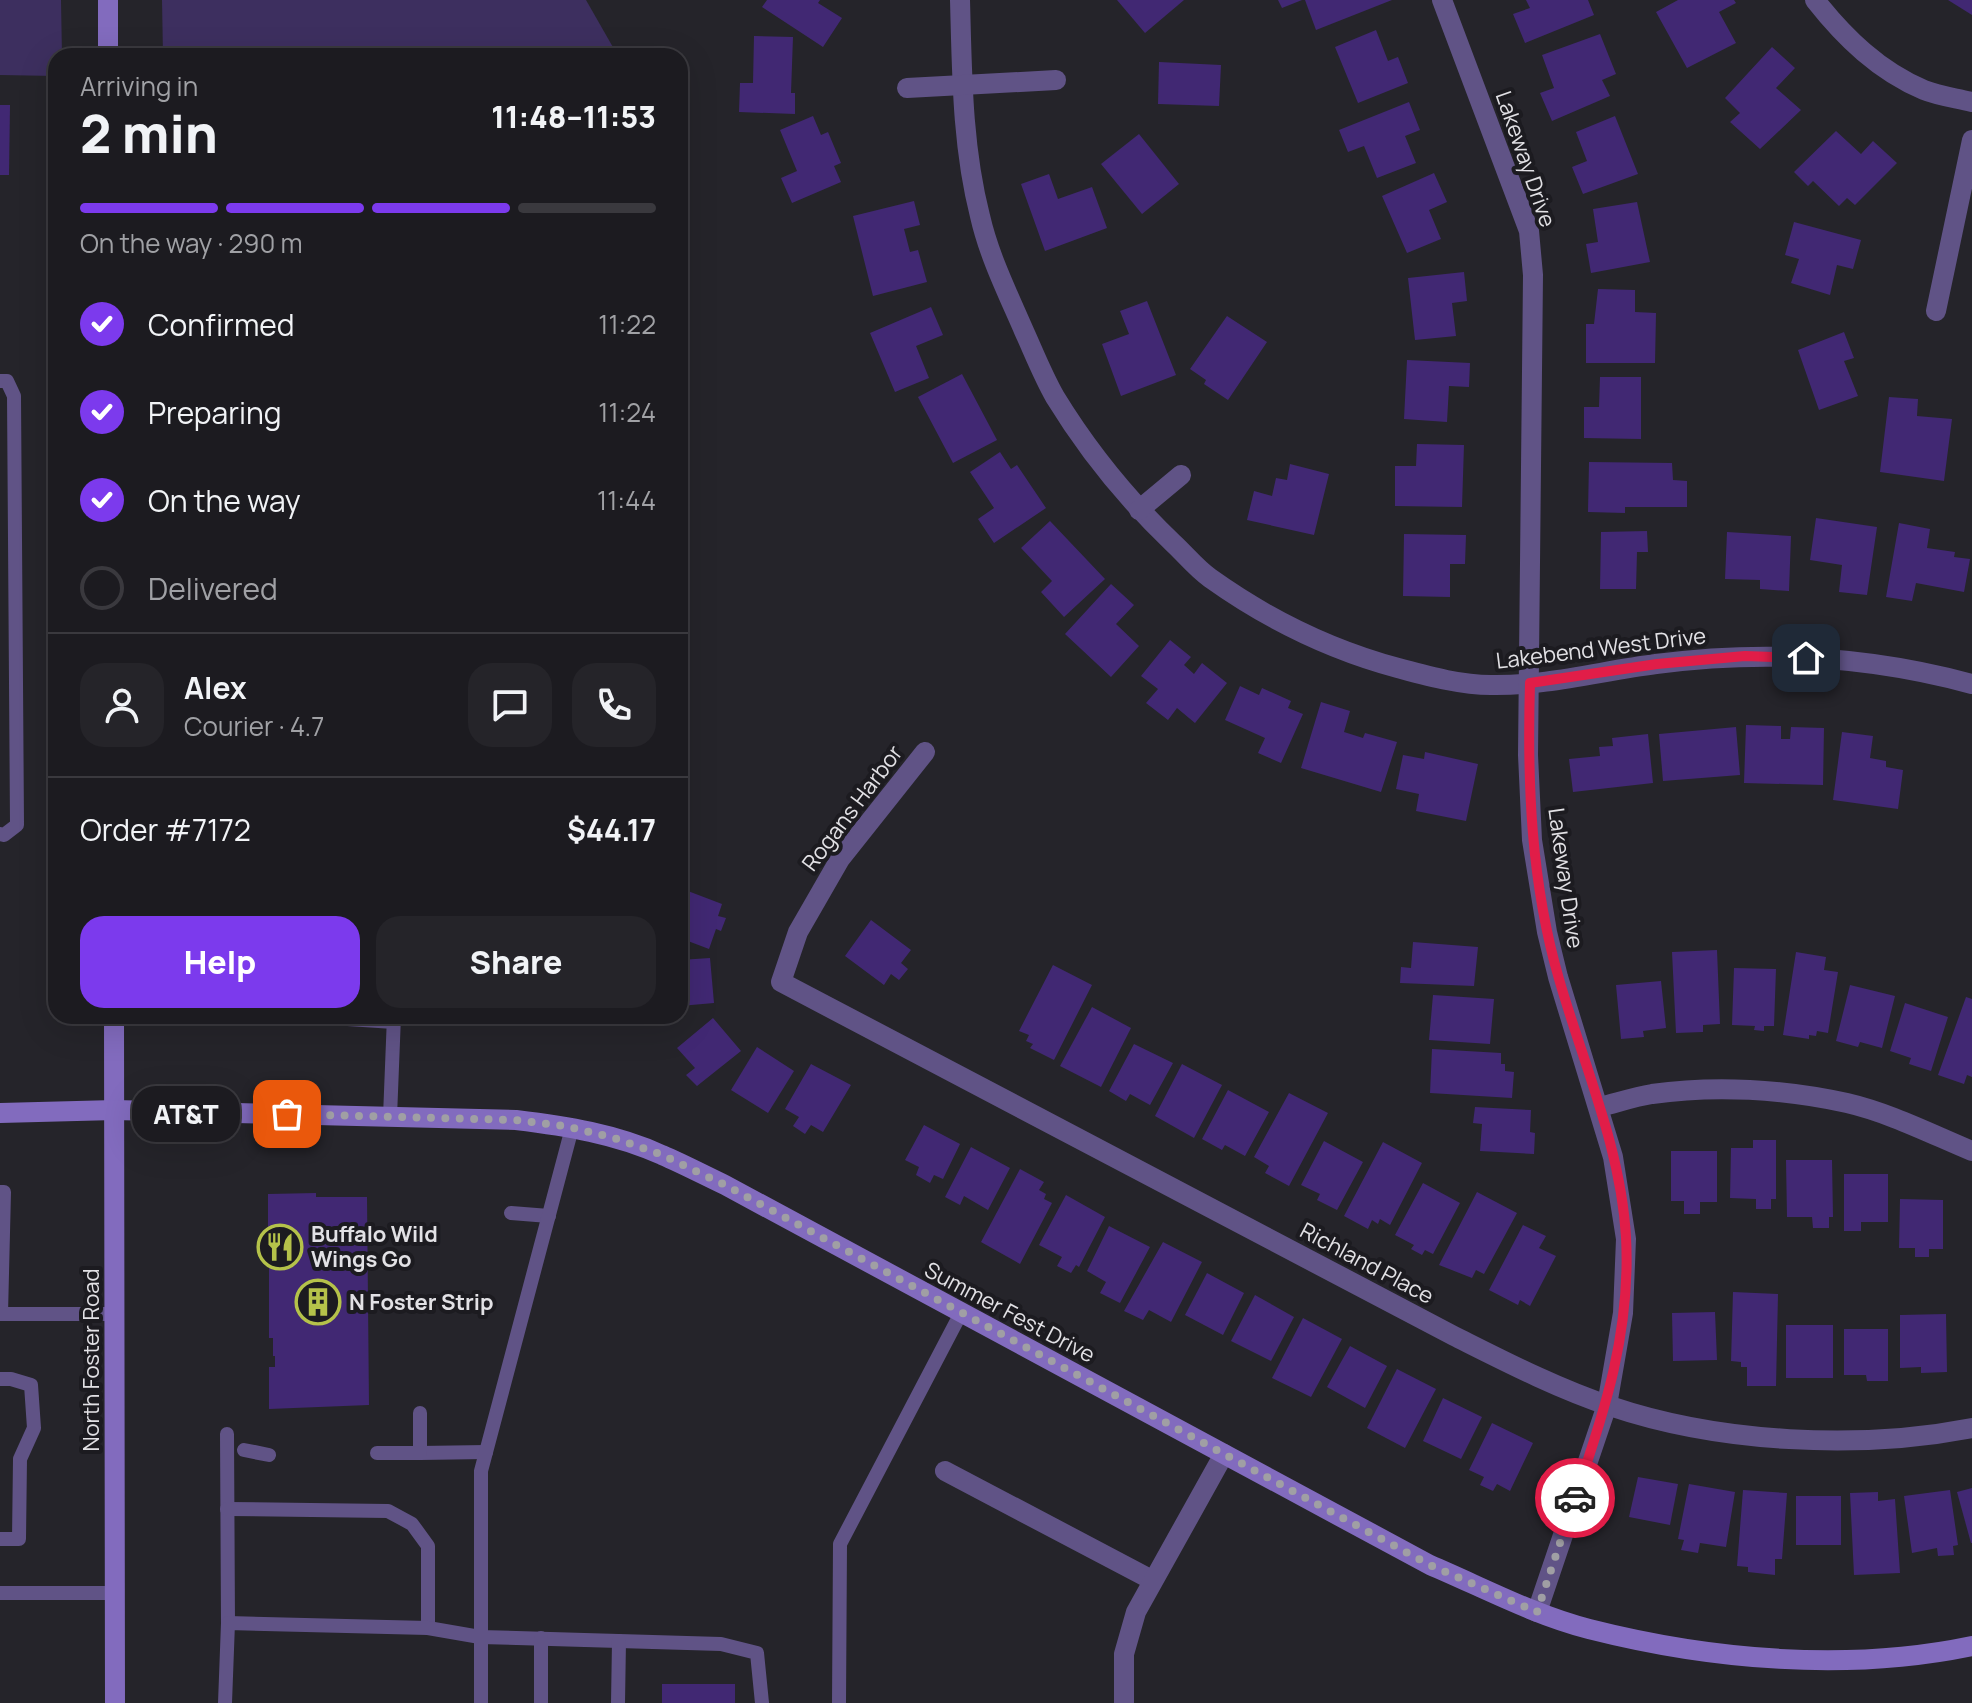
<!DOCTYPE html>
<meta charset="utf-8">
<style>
:root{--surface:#1c1b20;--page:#252429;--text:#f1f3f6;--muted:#a0a1a5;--line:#3a393e;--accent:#7c3aed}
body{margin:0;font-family:Manrope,sans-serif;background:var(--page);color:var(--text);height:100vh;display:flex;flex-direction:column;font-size:30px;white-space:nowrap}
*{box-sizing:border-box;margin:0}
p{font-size:26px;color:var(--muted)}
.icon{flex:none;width:44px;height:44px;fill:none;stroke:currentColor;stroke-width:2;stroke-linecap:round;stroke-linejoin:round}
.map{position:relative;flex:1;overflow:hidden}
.side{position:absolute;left:48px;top:48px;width:640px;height:976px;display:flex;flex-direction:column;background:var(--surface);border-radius:24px;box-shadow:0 8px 32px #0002,0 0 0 2px var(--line)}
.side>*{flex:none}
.pin{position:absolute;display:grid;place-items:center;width:68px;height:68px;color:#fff;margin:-34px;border-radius:16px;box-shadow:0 4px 12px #0006}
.courier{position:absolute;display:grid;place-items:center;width:80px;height:80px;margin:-40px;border:6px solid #e11d48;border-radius:50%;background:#fff;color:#222;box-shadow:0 2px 10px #0007}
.bubble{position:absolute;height:56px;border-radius:24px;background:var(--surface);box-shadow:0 8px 32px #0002,0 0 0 2px var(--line);font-size:26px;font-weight:800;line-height:56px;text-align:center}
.head em{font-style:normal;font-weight:800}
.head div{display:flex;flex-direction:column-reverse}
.head{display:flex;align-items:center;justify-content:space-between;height:136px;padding:0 32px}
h1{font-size:52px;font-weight:800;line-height:60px}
.bar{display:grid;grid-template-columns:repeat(4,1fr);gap:12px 8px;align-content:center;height:96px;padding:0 32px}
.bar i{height:10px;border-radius:6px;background:var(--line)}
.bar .on{background:var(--accent)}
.bar p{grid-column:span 4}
.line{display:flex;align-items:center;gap:20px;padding:0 32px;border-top:2px solid var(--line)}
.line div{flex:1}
.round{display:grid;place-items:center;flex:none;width:84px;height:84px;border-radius:24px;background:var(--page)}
ol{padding:0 32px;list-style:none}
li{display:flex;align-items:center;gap:24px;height:88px}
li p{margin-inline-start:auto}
li .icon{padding:8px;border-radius:50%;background:var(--accent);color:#fff;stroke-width:4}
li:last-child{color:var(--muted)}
li i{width:44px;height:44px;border:4px solid var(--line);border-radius:50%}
.primary-button{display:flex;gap:16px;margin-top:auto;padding:16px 32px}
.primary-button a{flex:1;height:92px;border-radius:24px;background:var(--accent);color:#fff;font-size:32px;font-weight:800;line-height:92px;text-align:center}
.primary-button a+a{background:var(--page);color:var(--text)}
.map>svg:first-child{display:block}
.green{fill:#3d2f5f}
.building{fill:#412873}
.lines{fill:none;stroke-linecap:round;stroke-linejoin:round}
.lane{stroke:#605386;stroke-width:14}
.street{stroke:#605386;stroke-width:20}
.secondary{stroke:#826bbe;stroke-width:20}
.done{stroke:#a09fa4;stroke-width:8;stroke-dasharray:0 14.4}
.route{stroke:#e11d48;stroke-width:10}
.labels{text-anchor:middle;stroke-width:8;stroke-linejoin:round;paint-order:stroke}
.street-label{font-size:22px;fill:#e2e1e5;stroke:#1c1b20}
.poi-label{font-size:22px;font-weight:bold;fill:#e2e1e5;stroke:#1c1b20;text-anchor:start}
</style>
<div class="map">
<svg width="1972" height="1703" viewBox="0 0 1972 1703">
<rect width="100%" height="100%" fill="#25242a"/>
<g class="green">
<path d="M0 0H61L62 56H56V76L0 75Z"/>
<path d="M162 0H586L618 56H163Z"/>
</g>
<g class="building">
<path d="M767 0H820L818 3 842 18 823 47 762 7Z"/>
<path d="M1117 0H1184L1145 33Z"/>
<path d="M1278 0H1302L1282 8Z"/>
<path d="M1305 0H1392L1316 30Z"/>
<path d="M1526 0H1588L1594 15 1525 43 1513 14 1530 8Z"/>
<path d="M1678 0H1734L1736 3 1719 12 1736 43 1687 68 1656 12Z"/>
<path d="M1948 0H1972V15Z"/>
<path d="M1376 30 1388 61 1398 57 1408 83 1358 103 1335 47Z"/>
<path d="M1600 34 1616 74 1602 80 1610 96 1552 121 1540 93 1554 88 1542 55Z"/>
<path d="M754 36 793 37 791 93H795V114L739 112 740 83H753Z"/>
<path d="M1772 47 1795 68 1776 88 1801 110 1760 149 1730 122 1740 113 1725 98Z"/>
<path d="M1159 62 1221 65 1219 106 1158 104Z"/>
<path d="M1409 102 1420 130 1405 136 1416 163 1377 178 1364 146 1348 152 1339 130Z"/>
<path d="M0 105H10L9 175H0Z"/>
<path d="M813 116 821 135 828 132 841 163 834 166 841 182 792 203 781 178 797 171 780 130Z"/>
<path d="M1615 116 1638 174 1583 194 1572 167 1587 161 1576 132Z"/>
<path d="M1836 131 1861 154 1873 141 1897 163 1855 205 1847 198 1839 206 1813 181 1808 186 1794 172Z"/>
<path d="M1139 134 1179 184 1142 214 1101 164Z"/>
<path d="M1434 173 1447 202 1429 210 1441 239 1407 253 1382 196Z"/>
<path d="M1049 174 1058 199 1092 187 1107 228 1045 251 1021 184Z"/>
<path d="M914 201 920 225 904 229 910 252 918 250 927 282 873 296 853 216Z"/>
<path d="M1637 202 1650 262 1591 273 1586 244 1598 242 1593 209Z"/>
<path d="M1794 222 1861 240 1853 269 1837 265 1830 295 1791 283 1799 259 1785 255Z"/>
<path d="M1464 272 1467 301 1452 303 1456 336 1415 340 1408 278Z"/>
<path d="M1598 289 1635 290V312L1656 313 1655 363H1586V324H1594Z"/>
<path d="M1147 301 1176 375 1121 396 1102 344 1129 334 1120 311Z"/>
<path d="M931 307 943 335 916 346 929 378 895 392 870 333Z"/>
<path d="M1227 316 1267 342 1228 400 1204 384 1206 380 1190 369Z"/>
<path d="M1844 332 1854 358 1844 361 1858 396 1819 410 1798 350Z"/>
<path d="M1407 360 1470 363 1469 387 1449 386 1447 422 1404 419Z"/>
<path d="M962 374 997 440 953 463 918 397Z"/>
<path d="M1600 377H1641V439L1584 438V407H1599Z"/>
<path d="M1889 397 1918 399 1917 416 1952 419 1944 481 1880 472Z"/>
<path d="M1417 444 1464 445 1462 507 1395 506V466H1416Z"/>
<path d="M1000 452 1011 469 1017 465 1046 508 994 543 978 519 994 508 970 472Z"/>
<path d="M1589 462 1672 463 1673 480 1687 481V507H1625V513L1588 512Z"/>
<path d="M1290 464 1329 474 1314 535 1247 520 1254 491 1272 496 1276 478 1287 480Z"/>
<path d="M1816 518 1877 527 1867 595 1839 592 1842 565 1810 560Z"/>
<path d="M1050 521 1105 579 1064 617 1041 592 1052 581 1021 548Z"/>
<path d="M1899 523 1930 529 1927 548 1955 552 1954 557 1970 559 1964 592 1916 583 1912 601 1886 597Z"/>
<path d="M1647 531 1648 552H1637L1636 589H1600L1601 532Z"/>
<path d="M1727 532 1791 536 1789 591 1760 589V580L1725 579Z"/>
<path d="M1404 534 1466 535 1465 564H1450V597L1403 596Z"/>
<path d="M1111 584 1134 605 1116 624 1139 646 1111 677 1065 634Z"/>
<path d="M1170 640 1191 657 1184 665 1194 674 1202 663 1227 683 1195 723 1177 708 1168 720 1146 703 1158 689 1141 676Z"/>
<path d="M1240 686 1259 695 1262 688 1291 701 1288 708 1303 714 1281 763 1258 753 1265 738 1225 720Z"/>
<path d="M1321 702 1350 711 1344 732 1363 738 1365 733 1397 742 1381 792 1301 768Z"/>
<path d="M1746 725 1781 726V739H1790L1791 727 1824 728 1823 785 1744 783Z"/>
<path d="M1736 727 1740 775 1663 781 1659 734Z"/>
<path d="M1842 732 1873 736 1870 758 1886 761V767L1903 770 1898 809 1833 800Z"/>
<path d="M1648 734 1653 783 1573 792 1569 759 1600 756 1599 747 1613 746 1612 738Z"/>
<path d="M1425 752 1478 764 1466 821 1416 811 1419 794 1396 789 1403 755 1424 759Z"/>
<path d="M680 888 722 904 718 916 726 918 721 931 716 929 709 949 680 938Z"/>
<path d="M871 920 911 950 901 963 908 969 899 980 891 974 884 985 845 956Z"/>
<path d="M1413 942 1478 947 1474 986 1400 983 1401 967 1411 968Z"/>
<path d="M1717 950 1720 1024 1703 1025V1032L1676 1033 1672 952Z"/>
<path d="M1796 952 1826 957 1824 970 1838 972 1828 1033 1817 1031 1816 1036 1809 1035V1039L1783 1035Z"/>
<path d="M710 958 714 1003 680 1006V960Z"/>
<path d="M1053 965 1092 985 1054 1060 1030 1048 1033 1044 1026 1041 1029 1035 1019 1031Z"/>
<path d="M1734 968 1776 969 1774 1026H1764V1031L1754 1030 1755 1026 1732 1025Z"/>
<path d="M1661 981 1666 1028 1643 1031 1644 1037 1621 1039 1616 985Z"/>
<path d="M1850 985 1895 996 1882 1048 1860 1042 1858 1047 1836 1041Z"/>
<path d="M1433 995 1494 999 1490 1044 1429 1040Z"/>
<path d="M1966 997 1972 999V1077L1967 1075 1964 1084 1938 1075Z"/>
<path d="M1905 1003 1948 1017 1931 1071 1909 1064 1911 1058 1890 1051Z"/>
<path d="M1092 1007 1131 1028 1101 1087 1060 1066Z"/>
<path d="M713 1018 741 1051 697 1086 686 1075 695 1068 677 1048Z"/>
<path d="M1134 1044 1173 1063 1150 1105 1130 1094 1126 1101 1109 1091Z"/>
<path d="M757 1047 794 1071 768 1113 731 1090Z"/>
<path d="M1432 1049 1501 1053V1064H1505V1071L1514 1072 1512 1098 1430 1093Z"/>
<path d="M811 1064 851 1085 823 1132 811 1125 805 1134 793 1126 799 1117 785 1109Z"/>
<path d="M1182 1064 1222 1085 1194 1138 1155 1116Z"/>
<path d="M1228 1090 1269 1112 1245 1156 1225 1145 1222 1150 1202 1139Z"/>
<path d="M1289 1093 1328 1113 1289 1186 1265 1173 1269 1166 1254 1157Z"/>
<path d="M1475 1107 1531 1110 1530 1132 1535 1133 1534 1154 1480 1151 1482 1124 1473 1123Z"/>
<path d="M924 1125 960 1144 943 1179 934 1175 930 1183 916 1175 919 1167 905 1160Z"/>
<path d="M1753 1140H1776V1199H1771V1209H1756V1199L1730 1198 1731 1148H1753Z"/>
<path d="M1324 1141 1363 1162 1337 1210 1317 1200 1320 1194 1301 1185Z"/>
<path d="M1383 1142 1422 1163 1390 1225 1380 1219 1378 1224 1372 1220 1368 1229 1344 1216Z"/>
<path d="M971 1147 1010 1168 988 1210 964 1196 960 1205 945 1197Z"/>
<path d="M1671 1151H1717V1202H1700V1214H1684V1201H1671Z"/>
<path d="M1786 1160H1832L1833 1217H1829V1228H1813L1812 1217H1787Z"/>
<path d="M1020 1169 1044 1182 1039 1190 1046 1194 1044 1199 1052 1203 1020 1264 981 1242Z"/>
<path d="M1844 1174H1888V1222H1861V1231H1844Z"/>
<path d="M1423 1183 1460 1203 1433 1254 1425 1250 1422 1255 1411 1249 1414 1245 1395 1235Z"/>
<path d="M1477 1192 1517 1213 1484 1274 1476 1270 1472 1278 1439 1265Z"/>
<path d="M316 1193V1197H367L369 1405 269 1409V1367H275V1356H273V1338H269V1265H275V1254H272V1236H268V1194Z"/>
<path d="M1066 1195 1105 1217 1079 1267 1076 1265 1071 1273 1057 1266 1062 1257 1039 1245Z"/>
<path d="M1900 1199 1943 1200V1249H1929V1257H1915V1248H1899Z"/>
<path d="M1523 1225 1546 1236 1539 1248 1556 1256 1530 1306 1520 1300 1518 1305 1489 1290Z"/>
<path d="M1109 1226 1150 1247 1120 1303 1100 1293 1106 1282 1087 1271Z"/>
<path d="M1163 1242 1202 1262 1171 1322 1149 1310 1143 1320 1124 1311Z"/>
<path d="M1207 1273 1244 1293 1223 1335 1185 1315Z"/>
<path d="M1733 1292 1778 1294 1776 1386H1747V1367H1741V1362L1731 1361Z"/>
<path d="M1255 1295 1294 1317 1271 1361 1231 1341Z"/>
<path d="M1715 1312 1717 1360 1673 1361 1672 1313Z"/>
<path d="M1946 1314 1947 1372 1921 1373V1367L1900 1368V1315Z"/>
<path d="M1303 1318 1342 1339 1311 1397 1272 1378Z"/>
<rect x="1786" y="1325" width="47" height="53"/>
<path d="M1844 1329H1888V1381H1867L1866 1375H1844Z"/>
<path d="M1350 1346 1387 1366 1365 1408 1327 1387Z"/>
<path d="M1397 1369 1436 1389 1405 1448 1367 1428Z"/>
<path d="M1443 1398 1482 1417 1461 1459 1423 1441Z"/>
<path d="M1492 1423 1533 1443 1510 1491 1497 1484 1493 1491 1480 1485 1484 1477 1469 1470Z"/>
<path d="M1638 1477 1678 1484 1670 1525 1629 1517Z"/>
<path d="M1689 1484 1735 1492 1726 1547 1700 1543 1698 1553 1681 1550 1684 1540 1678 1539Z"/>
<path d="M1972 1488V1543H1971L1957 1492Z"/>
<path d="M1743 1490 1787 1493 1782 1559H1775V1575L1748 1572V1567L1737 1566Z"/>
<path d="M1950 1490 1958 1545 1953 1546 1954 1555 1938 1556 1937 1548 1912 1553 1904 1496Z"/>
<path d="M1878 1492V1501L1895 1499 1900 1573 1854 1575 1850 1493Z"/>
<rect x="1796" y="1496" width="45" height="49"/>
<rect x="662" y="1684" width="73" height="19"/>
</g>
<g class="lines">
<g class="lane">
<path d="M0 381H7L14 396 17 825 4 835 0 834"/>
<path d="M232 1016H271"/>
<path d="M301 1016 394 1022"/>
<path d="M390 1117 394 1016"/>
<path d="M0 1192H4L1 1314H115"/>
<path d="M511 1213 549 1216"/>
<path d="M0 1379H11L31 1385 34 1428 20 1459 19 1539H0"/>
<path d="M420 1413V1453L486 1452"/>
<path d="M227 1434 228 1623"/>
<path d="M244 1450 269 1455"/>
<path d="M377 1453H420"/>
<path d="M227 1509 388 1511 412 1524 428 1546V1628"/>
<path d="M0 1593H115"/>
<path d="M225 1703 228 1623 428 1628 480 1637 721 1644 757 1653 762 1703"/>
<path d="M481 1703V1471L572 1128"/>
<path d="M541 1703V1638"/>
<path d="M618 1703 619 1641"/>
<path d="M839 1703 840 1544 961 1313"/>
</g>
<g class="street">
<path d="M960 0C962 72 962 146 980 216 989 256 1008 294 1024 331 1034 353 1043 376 1055 397 1088 451 1127 499 1173 543 1185 554 1196 568 1210 578 1266 618 1331 650 1398 668 1428 676 1460 685 1491 685 1546 686 1601 671 1656 664 1762 650 1869 656 1972 684"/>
<path d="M1442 0 1529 231 1533 275 1528 755 1532 840 1547 932 1558 977 1613 1157 1626 1239 1623 1313 1607 1405 1537 1612"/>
<path d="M1815 0C1845 38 1879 71 1924 90 1939 96 1956 98 1972 102"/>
<path d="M907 88 1056 80"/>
<path d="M1936 311 1972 140"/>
<path d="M1139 510 1181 475"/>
<path d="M925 752 840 859 798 932 781 982 1454 1336C1504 1361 1556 1388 1610 1406 1719 1443 1859 1450 1972 1428"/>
<path d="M1599 1107C1616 1103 1634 1097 1652 1094 1715 1085 1784 1089 1847 1103 1890 1113 1931 1134 1972 1151"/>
<path d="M945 1471 1152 1580"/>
<path d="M1124 1703V1654L1136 1612 1224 1454"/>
</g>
<g class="secondary">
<path d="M108 0V56"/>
<path d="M114 1016 115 1703"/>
<path d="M0 1113 115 1110 516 1120C566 1126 616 1134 662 1155 683 1164 704 1175 725 1185L1430 1565C1482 1587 1534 1615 1589 1629 1711 1660 1848 1672 1972 1646"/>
</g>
</g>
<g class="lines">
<path class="done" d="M287 1114 516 1120 565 1126 614 1138 660 1154 725 1185 1430 1565 1537 1612 1575 1498"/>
<path class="route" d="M1575 1498C1605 1411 1631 1331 1626 1237 1621 1148 1583 1063 1559 979 1531 883 1527 783 1530 683L1657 664 1745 656 1806 658"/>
</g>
<defs>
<g id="restaurant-ring" transform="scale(2.3)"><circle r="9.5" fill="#1c1b20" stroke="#b5c24a" stroke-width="1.5"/><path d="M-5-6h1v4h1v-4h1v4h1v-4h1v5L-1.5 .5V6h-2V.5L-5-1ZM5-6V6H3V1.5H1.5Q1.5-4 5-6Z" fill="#b5c24a"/></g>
<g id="building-ring" transform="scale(2.3)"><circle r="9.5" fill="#1c1b20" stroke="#b5c24a" stroke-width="1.5"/><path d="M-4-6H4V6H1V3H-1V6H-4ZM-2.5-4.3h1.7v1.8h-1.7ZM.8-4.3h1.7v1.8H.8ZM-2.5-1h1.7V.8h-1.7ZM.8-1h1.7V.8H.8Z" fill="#b5c24a"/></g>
</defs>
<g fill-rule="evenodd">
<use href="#restaurant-ring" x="280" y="1247"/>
<use href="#building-ring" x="318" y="1302"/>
</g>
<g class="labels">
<g class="street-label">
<text transform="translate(1526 159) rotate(71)" y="8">Lakeway Drive</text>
<text transform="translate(1601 648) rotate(-7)" y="8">Lakebend West Drive</text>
<text transform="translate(852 808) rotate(-53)" y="8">Rogans Harbor</text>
<text transform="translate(1566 878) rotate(82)" y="8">Lakeway Drive</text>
<text transform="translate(1367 1263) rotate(28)" y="8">Richland Place</text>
<text transform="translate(1010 1312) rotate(28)" y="8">Summer Fest Drive</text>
<text transform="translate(91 1360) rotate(-90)" y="8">North Foster Road</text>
</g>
<g class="poi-label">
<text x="311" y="1242">Buffalo Wild<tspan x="311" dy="25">Wings Go</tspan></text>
<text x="349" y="1310">N Foster Strip</text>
</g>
</g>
</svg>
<div class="pin" style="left:287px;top:1114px;background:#ea580c"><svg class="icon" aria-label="bag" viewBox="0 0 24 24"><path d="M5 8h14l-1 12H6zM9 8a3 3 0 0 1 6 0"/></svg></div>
<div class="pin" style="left:1806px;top:658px;background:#1f2937"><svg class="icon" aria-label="home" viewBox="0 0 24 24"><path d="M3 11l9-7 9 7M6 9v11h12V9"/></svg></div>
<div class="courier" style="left:1575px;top:1498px"><svg class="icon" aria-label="car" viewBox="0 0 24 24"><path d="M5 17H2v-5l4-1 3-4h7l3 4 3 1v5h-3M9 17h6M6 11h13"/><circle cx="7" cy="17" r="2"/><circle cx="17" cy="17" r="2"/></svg></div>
<div class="bubble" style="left:132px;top:1086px;width:108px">AT&amp;T</div>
<section class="side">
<div class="head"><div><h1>2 min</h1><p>Arriving in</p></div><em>11:48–11:53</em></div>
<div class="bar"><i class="on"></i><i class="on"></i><i class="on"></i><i></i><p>On the way · 290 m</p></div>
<ol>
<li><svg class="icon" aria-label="check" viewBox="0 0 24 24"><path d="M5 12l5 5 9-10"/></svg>Confirmed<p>11:22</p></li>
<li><svg class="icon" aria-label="check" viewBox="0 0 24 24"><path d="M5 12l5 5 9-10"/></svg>Preparing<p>11:24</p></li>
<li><svg class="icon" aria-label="check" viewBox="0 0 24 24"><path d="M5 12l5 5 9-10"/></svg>On the way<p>11:44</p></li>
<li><i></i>Delivered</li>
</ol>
<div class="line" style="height:144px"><a class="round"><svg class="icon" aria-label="person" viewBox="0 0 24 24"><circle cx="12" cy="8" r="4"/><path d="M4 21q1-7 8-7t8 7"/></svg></a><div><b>Alex</b><p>Courier · 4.7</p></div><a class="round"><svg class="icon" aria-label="chat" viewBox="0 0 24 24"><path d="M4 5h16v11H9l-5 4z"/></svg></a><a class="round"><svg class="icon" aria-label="phone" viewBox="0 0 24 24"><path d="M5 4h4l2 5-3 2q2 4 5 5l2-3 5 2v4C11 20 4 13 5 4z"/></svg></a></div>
<div class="line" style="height:104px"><div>Order #7172</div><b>$44.17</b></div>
<div class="primary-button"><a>Help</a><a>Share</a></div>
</section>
</div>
